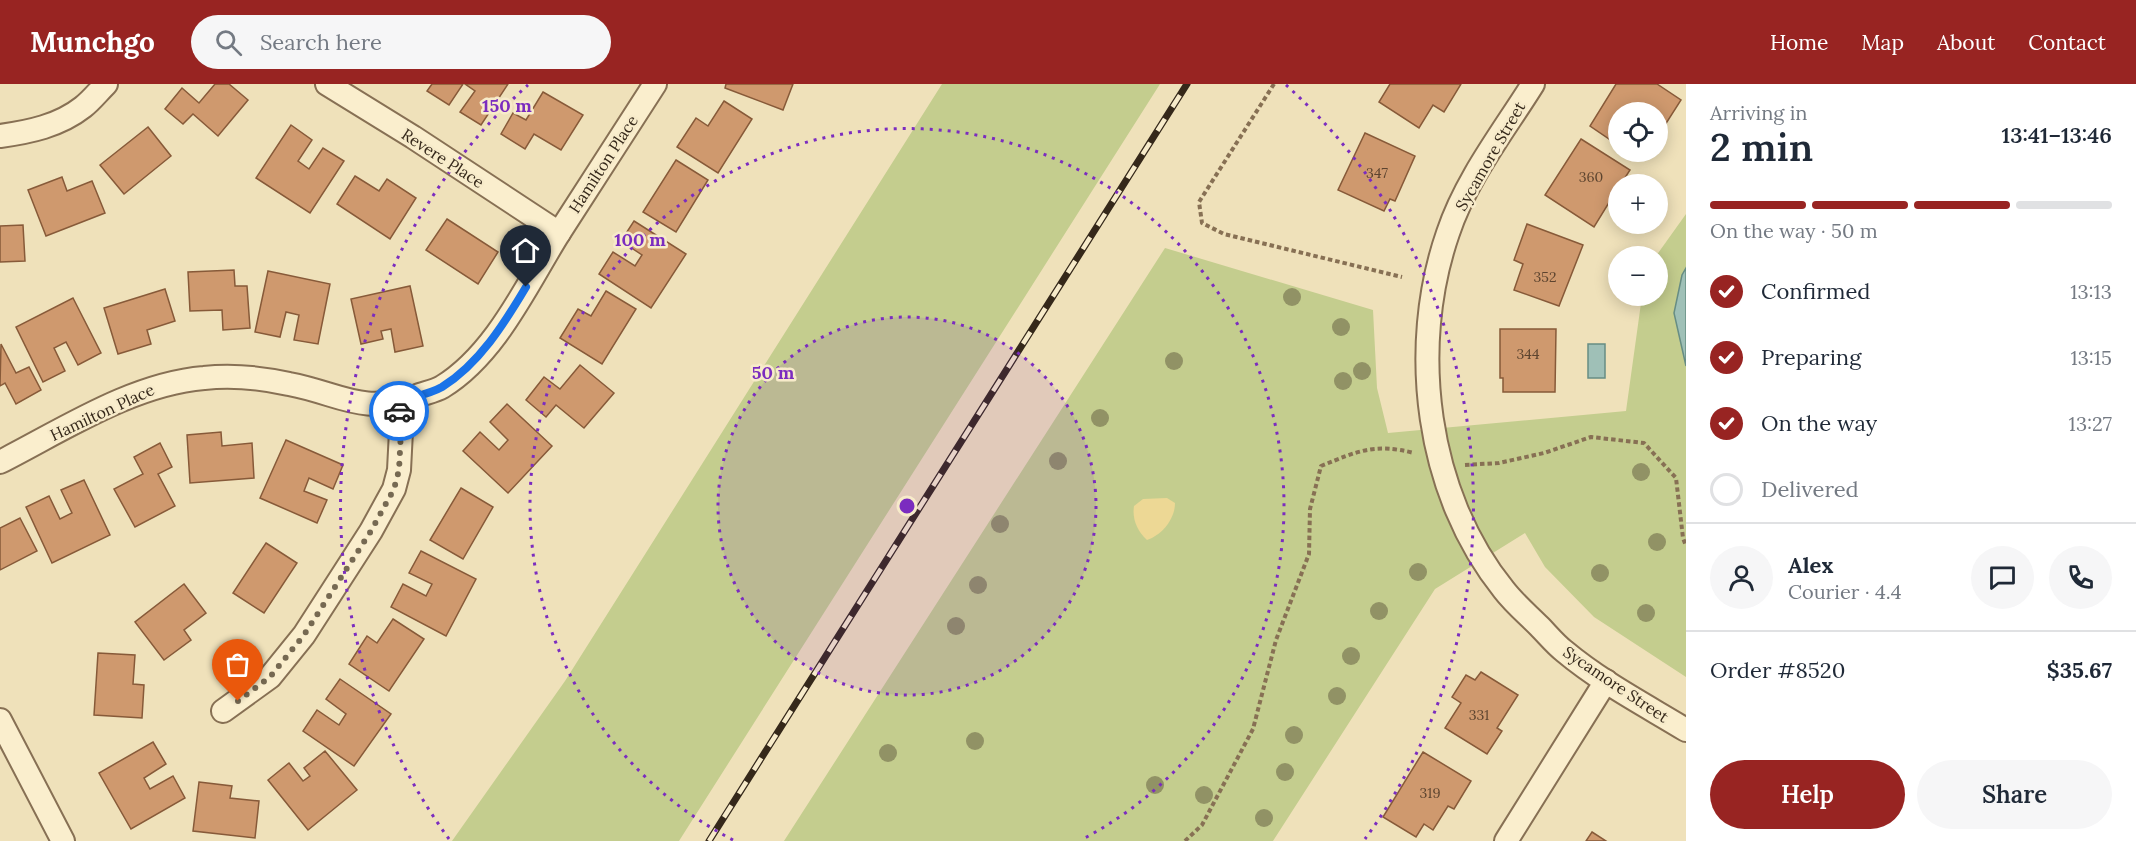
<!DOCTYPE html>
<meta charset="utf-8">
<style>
:root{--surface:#fff;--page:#f6f6f7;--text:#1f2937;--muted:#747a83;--line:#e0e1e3;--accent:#982422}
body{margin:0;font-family:Lora,serif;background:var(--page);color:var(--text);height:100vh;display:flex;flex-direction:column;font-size:22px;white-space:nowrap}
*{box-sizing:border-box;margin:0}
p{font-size:20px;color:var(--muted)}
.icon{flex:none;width:33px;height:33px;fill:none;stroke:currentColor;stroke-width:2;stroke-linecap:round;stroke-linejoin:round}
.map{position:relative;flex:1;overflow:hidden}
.details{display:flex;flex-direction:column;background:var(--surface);width:450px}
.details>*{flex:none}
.buttons{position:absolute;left:1608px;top:18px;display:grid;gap:12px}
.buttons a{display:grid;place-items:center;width:60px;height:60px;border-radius:50%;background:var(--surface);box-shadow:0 3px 15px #0003;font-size:30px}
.pin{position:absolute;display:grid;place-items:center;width:51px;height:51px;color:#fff;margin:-62px -26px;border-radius:50% 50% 50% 0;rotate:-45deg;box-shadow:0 0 6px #0007}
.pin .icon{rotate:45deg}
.courier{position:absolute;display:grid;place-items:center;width:60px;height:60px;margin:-30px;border:4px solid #1a73e8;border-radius:50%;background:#fff;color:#222;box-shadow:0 2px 8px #0007}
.headline em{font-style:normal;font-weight:600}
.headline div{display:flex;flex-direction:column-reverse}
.headline{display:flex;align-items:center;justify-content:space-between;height:102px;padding:0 24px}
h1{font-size:39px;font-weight:600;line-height:45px}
.bar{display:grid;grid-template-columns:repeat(4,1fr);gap:9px 6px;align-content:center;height:72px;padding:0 24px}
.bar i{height:8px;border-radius:4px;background:var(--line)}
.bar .on{background:var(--accent)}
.bar p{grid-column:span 4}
.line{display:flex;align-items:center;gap:15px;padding:0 24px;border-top:2px solid var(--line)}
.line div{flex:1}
.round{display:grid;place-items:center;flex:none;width:63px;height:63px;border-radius:32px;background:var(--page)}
ol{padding:0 24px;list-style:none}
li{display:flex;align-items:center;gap:18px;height:66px}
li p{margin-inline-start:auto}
li .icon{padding:6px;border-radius:50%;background:var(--accent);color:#fff;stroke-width:4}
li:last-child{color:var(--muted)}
li i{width:33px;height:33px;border:3px solid var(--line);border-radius:50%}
.action{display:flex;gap:12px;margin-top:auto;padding:12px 24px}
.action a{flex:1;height:69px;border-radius:36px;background:var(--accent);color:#fff;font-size:24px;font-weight:600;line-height:69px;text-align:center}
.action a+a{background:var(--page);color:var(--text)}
header{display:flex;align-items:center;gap:36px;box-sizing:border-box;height:84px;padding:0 30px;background:var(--accent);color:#fff}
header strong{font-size:28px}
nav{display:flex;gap:33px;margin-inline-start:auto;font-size:21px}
.search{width:420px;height:54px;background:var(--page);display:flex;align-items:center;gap:15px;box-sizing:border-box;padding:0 21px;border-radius:33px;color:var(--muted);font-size:22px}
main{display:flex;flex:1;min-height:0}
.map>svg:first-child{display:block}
.green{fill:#c4cd8e}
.sand{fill:#edd895}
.water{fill:#9fc0b7;stroke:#678d84;stroke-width:1.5}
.building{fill:#cf996e;stroke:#875a39;stroke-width:1.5}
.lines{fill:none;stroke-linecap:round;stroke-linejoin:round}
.minor-casing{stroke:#877054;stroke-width:26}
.path{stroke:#877054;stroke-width:4;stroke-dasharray:4.5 3;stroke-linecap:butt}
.minor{stroke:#faeecd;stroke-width:22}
.rail-casing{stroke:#35281a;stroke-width:7}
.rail{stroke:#f7ebca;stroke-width:4.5;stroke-dasharray:14;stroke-linecap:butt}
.tree{fill:#919265}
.done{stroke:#766952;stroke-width:6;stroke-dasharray:0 10.8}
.route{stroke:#1a73e8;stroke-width:8}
.ring{fill:none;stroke:#7b2cbf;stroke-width:3;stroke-dasharray:3 6}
.labels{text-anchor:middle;stroke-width:5;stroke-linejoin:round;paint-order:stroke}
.number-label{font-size:14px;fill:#5c442f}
.street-label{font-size:16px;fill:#35281a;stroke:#f7ebca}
.centre{fill:#7b2cbf;stroke:#f7ebca;stroke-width:3}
.ring-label{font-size:18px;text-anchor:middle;font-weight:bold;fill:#7b2cbf;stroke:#f7ebca;stroke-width:5;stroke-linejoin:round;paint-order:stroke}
</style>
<header>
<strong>Munchgo</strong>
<div class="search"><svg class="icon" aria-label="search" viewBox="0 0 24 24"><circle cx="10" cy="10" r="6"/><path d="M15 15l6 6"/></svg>Search here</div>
<nav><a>Home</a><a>Map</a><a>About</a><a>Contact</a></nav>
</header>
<main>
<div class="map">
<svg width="1686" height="757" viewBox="0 0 1686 757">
<rect width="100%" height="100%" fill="#efe1ba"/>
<g class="green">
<path d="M942 0H1160L679 757H452L565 597Z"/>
<path d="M1686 130V593L1594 533 1545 483 1525 449 1435 505 1273 757H784L1165 164 1373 226 1377 304 1388 349 1626 327 1642 212H1658L1656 172Z"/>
</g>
<path class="sand" d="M1167 414 1175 419C1175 435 1162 451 1147 456 1137 447 1132 435 1134 422L1143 415Z"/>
<g class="water">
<path d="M1686 184V282L1674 229 1682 191Z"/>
<rect x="1588" y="260" width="17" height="34"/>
</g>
<g class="building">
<path d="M215 0H229L248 16 218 52 193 30 183 40 165 25 182 4 199 19Z"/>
<path d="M432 0H463L449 21 427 7Z"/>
<path d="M465 0H508L481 41 460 28 475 7Z"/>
<path d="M726 0H793L783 26 725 4Z"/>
<path d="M1390 0H1461L1444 28 1433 21 1419 44 1379 18Z"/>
<path d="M1616 0H1657L1681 16 1658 52V28H1618V61L1590 42Z"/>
<path d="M543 8 583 31 561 66 534 50 525 65 501 50 513 29 526 36Z"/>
<path d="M724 17 752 35 718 89 677 63 696 34 708 42Z"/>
<path d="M291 41 312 56 298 77 309 85 323 64 344 77 310 129 256 94Z"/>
<path d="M148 43 171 72 124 110 100 81Z"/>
<path d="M1365 49 1415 72 1395 117 1390 115 1384 127 1338 106Z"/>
<path d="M1581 55 1630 86 1621 100H1618V104L1594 143 1545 111Z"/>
<path d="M1629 68H1648L1642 76Z"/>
<path d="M676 76 708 96 676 148 643 128Z"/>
<path d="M355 92 379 107 387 95 416 114 390 155 337 120Z"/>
<path d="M62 93 67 107 92 97 105 129 46 152 28 106Z"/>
<path d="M447 135 498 168 478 200 426 166Z"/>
<path d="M634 137 686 170 651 224 599 190 613 168 635 182 642 171 621 157Z"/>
<path d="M1527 140 1583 161 1559 222 1514 206 1523 180 1514 176Z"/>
<path d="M23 141 25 177 0 178V142Z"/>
<path d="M234 186 235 202H247L250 244 223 246 222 226 190 227 188 188Z"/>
<path d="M268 187 330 200 318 260 294 256 299 231 286 228 280 253 255 248Z"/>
<path d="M410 202 423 262 395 268 391 245 381 247 383 255 361 260 351 215Z"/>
<path d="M165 205 175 237 147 246 151 260 118 270 104 224Z"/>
<path d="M606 207 636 225 602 280 560 254 578 225 591 232Z"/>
<path d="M73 214 101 269 78 281 66 258 54 264 65 287 43 298 16 243Z"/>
<path d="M1500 245H1556L1555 308H1503V294H1500Z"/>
<path d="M1 260 16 289 29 283 41 306 16 320 5 299 0 302Z"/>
<path d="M580 281 614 309 584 344 556 321 546 333 526 316 544 293 560 305Z"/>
<path d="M507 320 552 362 508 409 463 367 480 348 499 366 508 356 490 338Z"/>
<path d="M221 348 222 362 252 359 254 394 190 399 187 351Z"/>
<path d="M286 356 343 381 333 405 309 394 304 407 327 416 317 439 260 414Z"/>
<path d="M160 359 172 383 158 390 175 422 135 443 114 405 143 390 134 373Z"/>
<path d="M84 396 110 451 52 479 26 423 49 412 60 435 72 429 61 406Z"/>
<path d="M461 404 493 423 463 475 430 456Z"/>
<path d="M20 434 37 467 0 486V444Z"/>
<path d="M266 459 297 479 264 529 233 509Z"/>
<path d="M421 467 476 495 446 552 391 523 403 500 426 512 432 500 409 489Z"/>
<path d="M184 500 206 529 184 546 191 556 164 576 135 538Z"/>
<path d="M393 535 424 555 389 607 349 580 367 552 377 559Z"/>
<path d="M98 569 135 571 133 600 144 601 142 634 94 631Z"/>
<path d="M1481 588 1518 611 1497 644 1502 647 1487 670 1445 644 1461 619 1452 613 1466 591 1475 596Z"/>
<path d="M340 595 391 630 354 682 303 647 317 626 339 641 346 630 326 615Z"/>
<path d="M153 658 166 680 144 694 150 705 173 692 185 714 131 745 99 689Z"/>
<path d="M325 667 357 706 308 746 268 696 289 679 303 697 310 692 304 684Z"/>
<path d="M1423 668 1471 697 1454 725 1448 722 1433 746 1424 740 1416 753 1383 733Z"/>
<path d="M199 698 232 702 230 714 259 717 255 754 193 747Z"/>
<path d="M1592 748 1606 757H1586Z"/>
</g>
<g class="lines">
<g class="minor-casing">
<g id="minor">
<path d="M327 0 413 53 559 149"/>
<path d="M1533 0C1503 48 1466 95 1448 149 1408 264 1426 410 1504 506 1514 519 1527 530 1539 542 1547 550 1555 560 1564 567 1601 598 1645 621 1686 646"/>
<path d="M0 52C29 48 59 42 83 23 91 17 98 8 106 0"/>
<path d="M0 378C63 346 132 300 204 294 232 291 262 294 289 300 342 310 359 331 417 312 425 309 435 307 442 303 496 270 527 200 559 149 591 99 623 50 655 0"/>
<path d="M223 627 270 593 304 551 371 447 394 405 399 386 401 347 398 318"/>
<path d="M0 636 63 757"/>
<path d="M1506 757 1606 597"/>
</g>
</g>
<g class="path">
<path d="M1274 0 1199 118 1202 139 1224 150 1402 193"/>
<path d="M1465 381 1499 379 1544 369 1591 353 1644 359 1676 394 1683 454 1686 462"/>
<path d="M1185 757 1202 741 1253 645 1276 556 1309 470 1310 425 1321 382C1358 367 1374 359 1414 369"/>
</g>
<use href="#minor" class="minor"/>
<g class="rail-casing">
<path id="rail" d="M709 757 1187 0"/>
</g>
<use href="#rail" class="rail"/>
</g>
<g class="tree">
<circle cx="1292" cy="213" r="9"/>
<circle cx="1341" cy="243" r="9"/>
<circle cx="1174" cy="277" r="9"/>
<circle cx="1362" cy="287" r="9"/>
<circle cx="1343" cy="297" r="9"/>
<circle cx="1100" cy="334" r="9"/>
<circle cx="1058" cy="377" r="9"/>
<circle cx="1641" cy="388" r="9"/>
<circle cx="1000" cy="440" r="9"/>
<circle cx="1657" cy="458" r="9"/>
<circle cx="1418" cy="488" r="9"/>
<circle cx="1600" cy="489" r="9"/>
<circle cx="978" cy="501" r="9"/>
<circle cx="1379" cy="527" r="9"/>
<circle cx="1646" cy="529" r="9"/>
<circle cx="956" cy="542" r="9"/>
<circle cx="1351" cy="572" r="9"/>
<circle cx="1337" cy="612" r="9"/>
<circle cx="1294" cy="651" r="9"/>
<circle cx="975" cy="657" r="9"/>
<circle cx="888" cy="669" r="9"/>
<circle cx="1285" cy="688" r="9"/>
<circle cx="1155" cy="701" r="9"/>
<circle cx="1204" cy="711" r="9"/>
<circle cx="1264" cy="734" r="9"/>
</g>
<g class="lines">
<path class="done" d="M238 617 270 593 304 551 371 447 394 405 399 386 401 347 399 327"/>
<path class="route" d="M399 327 398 318C412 313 430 310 442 303 479 280 504 240 526 203"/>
</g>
<circle cx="907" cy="422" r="189" fill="#7b2cbf" fill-opacity=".12"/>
<g class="ring">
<circle cx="907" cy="422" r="189"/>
<path d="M733 756A377 377 0 1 1 1081 756"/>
<path d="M449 755A566 566 0 0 1 528 1M1286 1A566 566 0 0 1 1365 755"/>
</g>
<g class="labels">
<g class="number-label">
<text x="1377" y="94">347</text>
<text x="1591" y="98">360</text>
<text x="1545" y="198">352</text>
<text x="1528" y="275">344</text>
<text x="1479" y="636">331</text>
<text x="1430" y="714">319</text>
</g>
<g class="street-label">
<text transform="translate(1490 72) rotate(-60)" y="6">Sycamore Street</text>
<text transform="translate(443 74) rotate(33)" y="6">Revere Place</text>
<text transform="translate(603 80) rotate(-57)" y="6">Hamilton Place</text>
<text transform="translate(102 328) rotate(-25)" y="6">Hamilton Place</text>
<text transform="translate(1616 600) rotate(34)" y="6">Sycamore Street</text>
</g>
</g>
<circle cx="907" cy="422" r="9" class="centre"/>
<g class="ring-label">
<text x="507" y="28">150 m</text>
<text x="640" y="162">100 m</text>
<text x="773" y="295">50 m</text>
</g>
</svg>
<div class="buttons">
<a><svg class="icon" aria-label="locate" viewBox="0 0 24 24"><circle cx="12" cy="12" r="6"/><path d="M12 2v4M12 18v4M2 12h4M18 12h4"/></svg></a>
<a>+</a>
<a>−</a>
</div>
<div class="pin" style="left:238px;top:617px;background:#ea580c"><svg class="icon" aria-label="bag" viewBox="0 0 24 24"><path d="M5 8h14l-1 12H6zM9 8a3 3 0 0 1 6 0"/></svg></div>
<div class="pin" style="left:526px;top:203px;background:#1f2937"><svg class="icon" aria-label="home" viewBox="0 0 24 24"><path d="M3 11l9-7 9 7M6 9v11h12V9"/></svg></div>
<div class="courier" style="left:399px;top:327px"><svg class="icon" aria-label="car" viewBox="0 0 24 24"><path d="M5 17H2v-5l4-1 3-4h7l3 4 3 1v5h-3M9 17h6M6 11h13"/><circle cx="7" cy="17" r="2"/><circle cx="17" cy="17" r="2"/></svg></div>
</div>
<section class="details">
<div class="headline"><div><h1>2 min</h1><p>Arriving in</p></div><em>13:41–13:46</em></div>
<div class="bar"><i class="on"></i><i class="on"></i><i class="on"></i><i></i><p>On the way · 50 m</p></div>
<ol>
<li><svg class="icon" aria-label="check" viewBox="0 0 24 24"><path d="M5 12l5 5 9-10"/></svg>Confirmed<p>13:13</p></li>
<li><svg class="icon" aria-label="check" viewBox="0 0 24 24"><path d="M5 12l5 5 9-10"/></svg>Preparing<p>13:15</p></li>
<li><svg class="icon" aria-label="check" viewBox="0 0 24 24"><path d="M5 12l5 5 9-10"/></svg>On the way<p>13:27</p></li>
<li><i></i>Delivered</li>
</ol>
<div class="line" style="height:108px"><a class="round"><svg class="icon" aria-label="person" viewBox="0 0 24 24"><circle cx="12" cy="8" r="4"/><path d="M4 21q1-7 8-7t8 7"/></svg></a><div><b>Alex</b><p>Courier · 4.4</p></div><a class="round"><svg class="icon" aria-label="chat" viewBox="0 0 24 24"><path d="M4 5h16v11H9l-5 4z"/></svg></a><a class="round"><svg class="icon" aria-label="phone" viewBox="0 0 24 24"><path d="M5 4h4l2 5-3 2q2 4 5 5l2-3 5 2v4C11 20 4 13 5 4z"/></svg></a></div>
<div class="line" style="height:78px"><div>Order #8520</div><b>$35.67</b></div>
<div class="action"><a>Help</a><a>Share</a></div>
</section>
</main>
